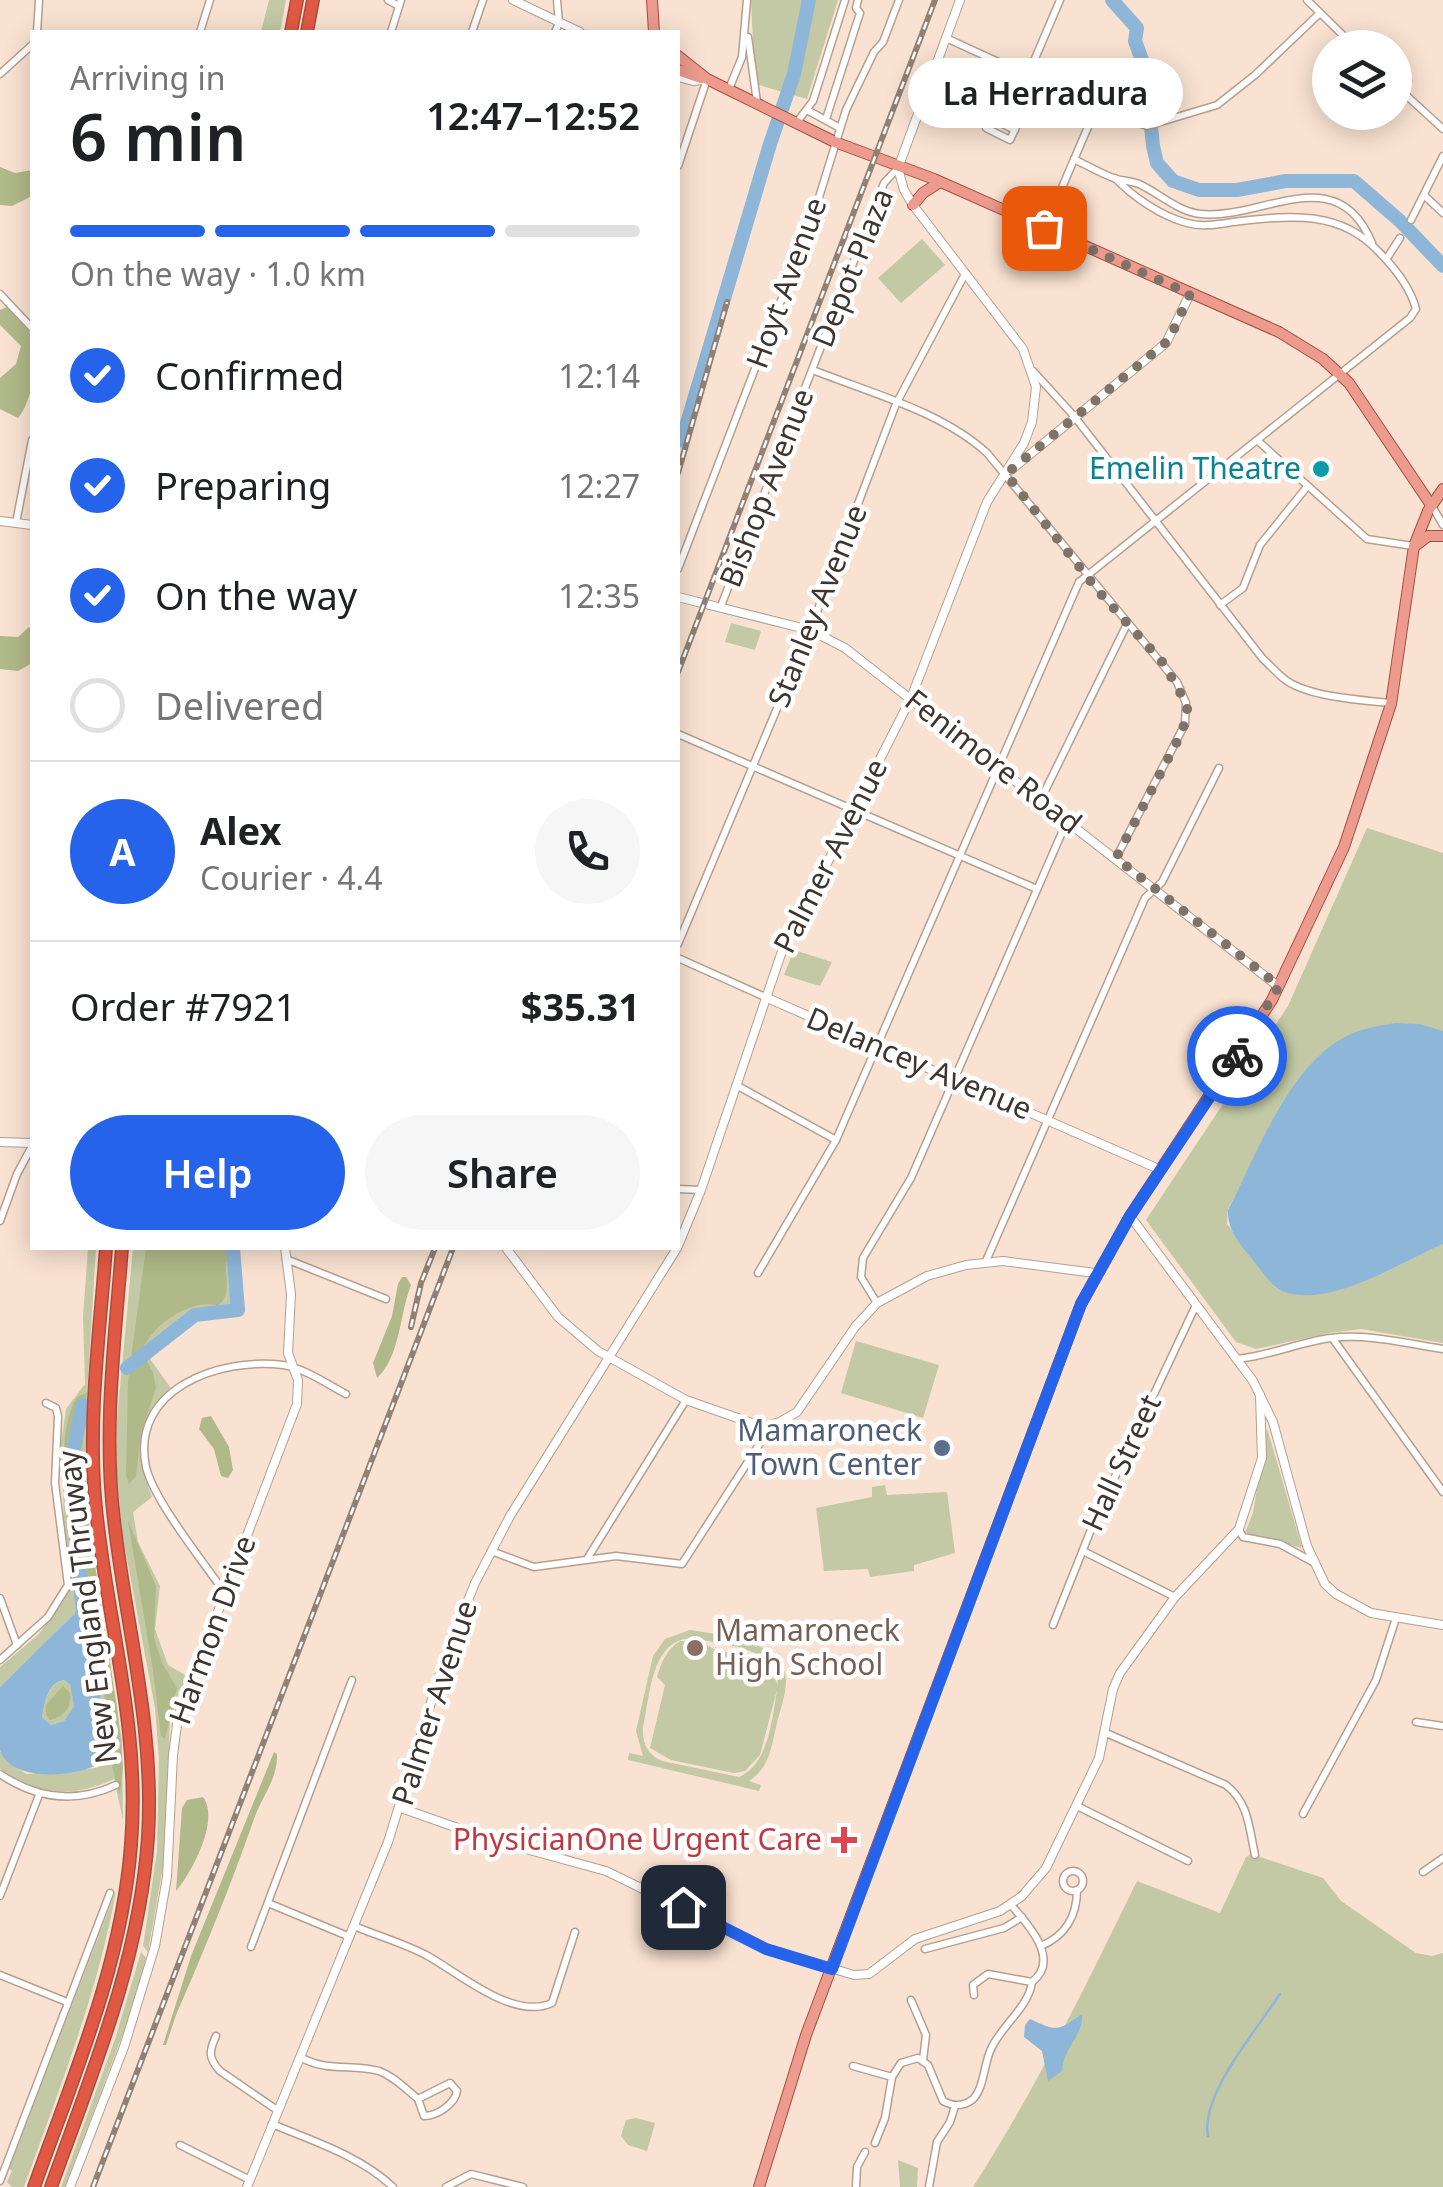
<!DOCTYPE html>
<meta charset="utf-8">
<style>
:root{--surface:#fff;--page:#f6f6f6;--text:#202124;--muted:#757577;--line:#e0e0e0;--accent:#2563eb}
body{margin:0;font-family:"Noto Sans",sans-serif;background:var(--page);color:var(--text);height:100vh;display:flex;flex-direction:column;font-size:38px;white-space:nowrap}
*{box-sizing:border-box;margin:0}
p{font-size:32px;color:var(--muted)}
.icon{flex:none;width:55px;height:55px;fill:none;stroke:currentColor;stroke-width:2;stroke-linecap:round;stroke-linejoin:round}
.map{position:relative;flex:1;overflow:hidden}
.details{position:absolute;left:30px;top:30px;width:650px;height:1220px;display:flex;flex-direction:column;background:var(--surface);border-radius:0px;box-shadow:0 5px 25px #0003}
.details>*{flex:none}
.fabs{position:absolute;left:1312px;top:30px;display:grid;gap:20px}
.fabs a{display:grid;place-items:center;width:100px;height:100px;border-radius:50%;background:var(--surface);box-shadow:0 5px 25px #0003;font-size:50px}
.pin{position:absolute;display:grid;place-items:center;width:85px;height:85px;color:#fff;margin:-42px;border-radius:20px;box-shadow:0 5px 15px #0006}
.courier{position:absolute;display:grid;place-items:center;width:100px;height:100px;margin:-50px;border:8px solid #2563eb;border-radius:50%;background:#fff;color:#222;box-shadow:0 2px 12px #0007}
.bubble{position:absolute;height:70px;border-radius:35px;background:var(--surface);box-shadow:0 5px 25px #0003;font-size:32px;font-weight:600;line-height:70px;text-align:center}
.head em{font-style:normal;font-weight:600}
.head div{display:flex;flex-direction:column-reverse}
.head{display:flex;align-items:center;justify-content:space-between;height:170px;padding:0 40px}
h1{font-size:65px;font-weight:600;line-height:75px}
.bar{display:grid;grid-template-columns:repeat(4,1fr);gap:15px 10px;align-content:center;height:120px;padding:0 40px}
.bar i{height:12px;border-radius:8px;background:var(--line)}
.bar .current{background:var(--accent)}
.bar p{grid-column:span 4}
.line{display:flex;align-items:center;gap:25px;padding:0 40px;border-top:2px solid var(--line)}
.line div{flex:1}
.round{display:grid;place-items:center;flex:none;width:105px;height:105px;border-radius:52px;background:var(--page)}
ol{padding:0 40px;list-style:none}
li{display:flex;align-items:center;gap:30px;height:110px}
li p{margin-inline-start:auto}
li .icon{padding:10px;border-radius:50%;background:var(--accent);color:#fff;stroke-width:4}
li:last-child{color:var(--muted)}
li i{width:55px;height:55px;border:5px solid var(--line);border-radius:50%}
.button{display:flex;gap:20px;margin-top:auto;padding:20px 40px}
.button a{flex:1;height:115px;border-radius:60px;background:var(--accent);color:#fff;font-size:40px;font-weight:600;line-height:115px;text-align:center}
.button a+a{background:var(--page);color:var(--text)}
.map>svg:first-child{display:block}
.green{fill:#c2c9a4;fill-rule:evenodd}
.forest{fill:#b0b989}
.water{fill:#8eb6d8;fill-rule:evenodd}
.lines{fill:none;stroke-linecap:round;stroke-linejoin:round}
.stream{stroke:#8eb6d8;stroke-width:2.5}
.river{stroke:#8eb6d8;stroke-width:14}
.minor-casing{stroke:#b59f8f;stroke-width:9}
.tertiary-casing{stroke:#b59f8f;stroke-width:10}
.primary-casing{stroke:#a84c3d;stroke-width:12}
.motorway-casing{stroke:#a84c3d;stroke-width:14}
.minor{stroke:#fff;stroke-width:6}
.tertiary{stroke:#fff;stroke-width:8}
.primary{stroke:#ed9b8f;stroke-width:10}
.motorway{stroke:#e15944;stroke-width:11}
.rail-casing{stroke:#908176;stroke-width:6}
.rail{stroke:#fff;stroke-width:2.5;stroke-dasharray:8;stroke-linecap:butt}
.done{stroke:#7f7268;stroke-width:10;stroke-dasharray:0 18}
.route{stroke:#2563eb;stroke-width:12}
.culture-dot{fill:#0f9aa8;stroke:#fff;stroke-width:4}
.service-dot{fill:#5c6f8a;stroke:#fff;stroke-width:4}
.education-dot{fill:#8d6e63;stroke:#fff;stroke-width:4}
.health-dot{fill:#e0444e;stroke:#fff;stroke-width:4}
.labels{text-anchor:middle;stroke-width:9;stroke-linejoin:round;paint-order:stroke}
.street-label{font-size:30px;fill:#3e352f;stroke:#fff}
.culture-label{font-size:30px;fill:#0d838f;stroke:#fff;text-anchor:end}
.service-label{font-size:30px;fill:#4e5e75;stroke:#fff;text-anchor:end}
.education-label{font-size:30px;fill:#785e54;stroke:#fff;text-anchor:start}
.health-label{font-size:30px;fill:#be3a42;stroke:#fff;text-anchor:end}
</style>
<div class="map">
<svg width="1443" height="2187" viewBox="0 0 1443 2187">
<rect width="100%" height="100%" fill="#f9e2d1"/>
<g class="green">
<path d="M269 0H286L280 32H261Z"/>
<path d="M751 0H838L807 99 755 84Z"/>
<path d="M922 239 945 265 901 303 878 278Z"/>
<path d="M731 623 761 631 755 650 725 642Z"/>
<path d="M1367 828 1443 853V1031L1321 1054 1283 1104 1228 1209 1227 1224 1275 1287C1321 1314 1400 1263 1443 1244V1343L1361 1329 1329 1333 1256 1349 1236 1342 1146 1220 1288 1006Z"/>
<path d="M794 950 832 962 820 986 784 975Z"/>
<path d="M88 1248H96L86 1409V1510L122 1741 123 1820 114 1779C74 1798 36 1796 0 1768V1751L9 1762 26 1774 97 1768 110 1756 98 1683 97 1627 83 1613 73 1615 0 1687V1667L39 1634 72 1587 64 1522 61 1443 66 1409 85 1384 83 1317Z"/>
<path d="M133 1248H239L242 1314 191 1322 147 1355 171 1388C136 1420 136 1455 152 1497L133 1512 138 1542 160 1586 155 1629 168 1665 187 1676 170 1721 165 1855 148 1952 143 1946 157 1851 159 1758 155 1708 122 1532 117 1473V1420Z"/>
<path d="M856 1341 939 1365 923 1418 841 1393Z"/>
<path d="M1267 1428 1302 1548 1245 1533 1253 1513Z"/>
<path d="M885 1485 887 1495 947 1492 955 1553 914 1565V1571L870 1577 868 1569 824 1571 816 1508 872 1497V1487Z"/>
<path d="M690 1630C720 1635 785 1640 786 1681 786 1696 779 1713 776 1727 771 1749 769 1768 749 1781L761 1785 759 1791 628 1760 629 1753 643 1756 636 1731 653 1656 665 1639ZM693 1638C722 1645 777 1646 778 1685L766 1661 714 1649 699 1641H680C667 1649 661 1662 657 1677L665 1685 650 1748 671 1760 734 1773 745 1771 760 1755 777 1690C772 1719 769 1764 739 1777L662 1761C648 1755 642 1743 643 1728 650 1696 651 1638 693 1638Z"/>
<path d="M64 1680 70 1683 74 1706 64 1721 51 1725 42 1717C45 1702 47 1684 64 1680Z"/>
<path d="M1251 1854 1323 1878 1341 1901 1416 1953 1432 1956 1443 1953V2187H973C1036 2089 1086 1985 1137 1881L1220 1913 1246 1857Z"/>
<path d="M116 1891C98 1993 59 2089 24 2187H12L7 2182 12 2171 9 2169Z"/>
<path d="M141 1952 147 1959 138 1994 65 2187H61L115 2039Z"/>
<path d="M636 2118 655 2123 647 2151 628 2145 621 2136 626 2120Z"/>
<path d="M898 2160 918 2168 917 2187H900Z"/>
</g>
<g class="forest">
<path d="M0 167 15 173 32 170V196L12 206 0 205Z"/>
<path d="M7 307C16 315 29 327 32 339 39 361 32 402 18 418L0 409V378L16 364 21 346 0 325V310Z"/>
<path d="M29 627 32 628V663L18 671 0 669V636L18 637Z"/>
<path d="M146 1248H229C229 1253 227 1259 226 1265 225 1281 232 1292 218 1306 192 1297 150 1326 142 1352L153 1372 156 1388 141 1433 136 1476 129 1484 126 1476 128 1380Z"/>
<path d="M402 1277H406L411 1285C400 1312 400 1358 377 1378L373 1363 392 1316 398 1284Z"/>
<path d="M87 1393 82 1450 84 1494 117 1708 123 1767 120 1795 112 1766 109 1716 101 1682 97 1615 86 1598 84 1584 74 1484C57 1469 65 1413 78 1396Z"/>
<path d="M211 1416 229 1447 233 1470 228 1478 221 1476 214 1449 199 1429 202 1418Z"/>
<path d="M128 1521 156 1586 154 1638 162 1663 177 1688 165 1739 161 1736 153 1670Z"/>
<path d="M63 1686 70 1693C72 1707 64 1717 50 1720L46 1714V1705Z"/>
<path d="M274 1752 277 1754C278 1779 262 1796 254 1819 231 1885 204 1951 176 2015L166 2045H163L191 1956Z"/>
<path d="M203 1797C220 1820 192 1872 176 1891L182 1808 187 1800Z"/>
</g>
<g class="water">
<path d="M1395 1023 1419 1024 1443 1031V1244C1402 1262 1327 1310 1282 1291 1271 1286 1263 1272 1255 1263 1242 1246 1227 1232 1228 1210 1256 1156 1288 1068 1343 1038 1359 1029 1377 1026 1395 1023Z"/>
<path d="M90 1610 97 1627 98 1683 110 1756C91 1777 11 1786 0 1750 0 1732 0 1705 0 1687L73 1615ZM64 1680 70 1684 74 1706 64 1721 51 1725 42 1717C45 1702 47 1683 64 1680Z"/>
<path d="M1082 2014C1084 2035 1063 2048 1062 2071L1048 2081 1042 2051 1024 2037 1025 2025 1030 2019C1057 2032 1058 2031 1082 2014Z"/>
</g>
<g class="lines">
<path class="stream" d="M1208 2136C1200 2095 1258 2028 1280 1994"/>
<g class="river">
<path d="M1112 0 1137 28 1135 41 1145 68 1153 146 1157 163 1173 181 1199 190H1237L1286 181H1354L1400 221 1443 266"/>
<path d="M678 441 682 440 770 144 794 74 809 0"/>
<path d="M127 1368 195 1315 238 1310 233 1248"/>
<path d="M77 1628 83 1613 70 1465 83 1405"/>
</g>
<g class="minor-casing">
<g id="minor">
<path d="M388 0 399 6"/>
<path d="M1307 0 1356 48"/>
<path d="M37 32 39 0"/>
<path d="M200 32 210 0"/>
<path d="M391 32 401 0"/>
<path d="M472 32 483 0"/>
<path d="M555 32 559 23 557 0"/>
<path d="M748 37 757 102"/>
<path d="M946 38 1116 116 1147 126 1217 105 1255 75 1320 13"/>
<path d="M0 74 32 45"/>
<path d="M1028 75 1060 0"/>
<path d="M1395 85 1443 129"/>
<path d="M729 89 742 57 747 0"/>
<path d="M807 110 840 128"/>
<path d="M826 119 860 13 856 8 858 0"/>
<path d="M797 122 813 101 845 0"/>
<path d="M1015 130 992 119 986 121V128L1010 140 1038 80"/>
<path d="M1074 159C1088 166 1102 174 1116 179 1124 181 1132 181 1139 184 1159 193 1178 212 1201 214 1263 220 1337 158 1372 243"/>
<path d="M678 166 707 79"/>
<path d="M1425 196 1443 213"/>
<path d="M1411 220 1443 156"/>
<path d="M1045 227 1097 106"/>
<path d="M1387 258 1400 238"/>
<path d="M0 294 32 328"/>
<path d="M813 370C870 393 941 411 987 453L1177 682 1186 703 1185 724 1116 858"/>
<path d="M1033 371 1074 416 1263 659C1271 666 1278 675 1287 681 1311 697 1361 700 1390 703"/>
<path d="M1258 441 1367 539 1413 546"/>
<path d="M1432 506 1443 525"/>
<path d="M16 523 32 440"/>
<path d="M678 569 812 220 846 110 874 52 883 42 899 0"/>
<path d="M1220 605 1243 588 1260 545 1306 488"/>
<path d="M721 606 884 183 898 168"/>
<path d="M678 734 1037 889"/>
<path d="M1041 799 1127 624"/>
<path d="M678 944 810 630 896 404 965 274"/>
<path d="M678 958 765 997"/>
<path d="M736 1085 836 1140"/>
<path d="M678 1189 701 1190"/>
<path d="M0 1221 17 1174 32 1146"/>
<path d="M286 1259 386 1299"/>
<path d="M986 1261 1145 898 1162 882 1219 768"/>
<path d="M758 1273 836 1140 1079 582 1410 318 1416 309C1410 286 1394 267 1378 251 1341 211 1291 215 1241 221 1223 223 1205 228 1187 223 1161 216 1133 197 1115 178"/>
<path d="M877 1303 861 1277 863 1258 911 1178 1067 821"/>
<path d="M1333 1339 1443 1492"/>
<path d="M1237 1359C1270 1356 1299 1342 1331 1338 1367 1333 1408 1344 1443 1349"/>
<path d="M1239 1530 1243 1537 1280 1544 1313 1562"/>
<path d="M491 1551 534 1567 616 1556 682 1564 771 1426"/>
<path d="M1083 1551 1175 1597"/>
<path d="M587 1559 686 1400"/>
<path d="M224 1592C203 1561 154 1501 146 1467 130 1389 219 1357 283 1365 304 1368 327 1384 346 1394"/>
<path d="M0 1598 17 1645"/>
<path d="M1053 1625 1096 1517 1196 1305"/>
<path d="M0 1660 48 1617 68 1585 55 1483 58 1416 56 1408 46 1403"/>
<path d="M1416 1722 1443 1726"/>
<path d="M1106 1733 1226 1785C1249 1803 1249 1828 1255 1855"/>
<path d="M0 1774C37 1799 75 1804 116 1785"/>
<path d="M1077 1806 1188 1861"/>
<path d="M1303 1814 1376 1680 1396 1618"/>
<circle cx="1073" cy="1881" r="10"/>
<path d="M1423 1872 1443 1858"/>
<path d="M0 1896 39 1795"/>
<path d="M268 1903 350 1937"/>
<path d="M354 1926C378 1936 403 1943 426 1955 458 1972 513 2021 552 2003L575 1932"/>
<path d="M1041 1946C1065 1936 1077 1916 1077 1890"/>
<path d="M251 1947 352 1680"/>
<path d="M925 1949 1004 1928 1022 1917"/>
<path d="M0 1975 67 2002"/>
<path d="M974 1995 973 1985 988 1974 1032 1982C1061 1960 1028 1924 1011 1905"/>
<path d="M911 2000 926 2035 923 2060"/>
<path d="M216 2036C209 2051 208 2058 220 2071L277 2110"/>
<path d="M300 2057C329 2073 351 2063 379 2071 393 2076 406 2089 418 2099"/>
<path d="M853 2066 892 2077"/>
<path d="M892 2077 901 2063 918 2058 928 2065 943 2101C952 2106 962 2107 972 2100 984 2090 984 2063 991 2049 1001 2026 1029 2007 1032 1982"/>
<path d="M450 2083 457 2091C455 2104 437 2116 424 2116L418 2099Z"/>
<path d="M272 2124C313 2141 360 2156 393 2187"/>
<path d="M875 2143 885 2118 892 2077"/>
<path d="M180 2145 250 2180"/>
<path d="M0 2181 110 1893"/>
<path d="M446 2187 471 2174 523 2187"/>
<path d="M856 2187 857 2167 865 2152"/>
<path d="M929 2187 937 2142 950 2122 955 2106"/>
</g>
</g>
<g class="tertiary-casing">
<g id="tertiary">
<path d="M513 0 580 32"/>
<path d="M678 77 693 81 702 80"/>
<path d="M1011 470 1166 343 1190 294"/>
<path d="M0 521 32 525"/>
<path d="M678 597 810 630 845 648 1279 987"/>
<path d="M765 997 1161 1170"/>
<path d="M0 1142 32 1143"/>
<path d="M1130 1216 1253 1381 1273 1422 1307 1546 1325 1584 1336 1594 1371 1613 1443 1625"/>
<path d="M678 1246 701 1190 781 954 911 698 987 502 1024 443 1032 422 1036 387 1023 349 913 205 904 190 898 168 960 0"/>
<path d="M506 1248 558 1317 598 1351 686 1400 763 1427 780 1422 797 1412 855 1327 877 1303 927 1276 966 1265 1003 1261 1095 1273"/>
<path d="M401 1808 486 1838 606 1871 766 1949 854 1975 869 1974 915 1939 1000 1911 1022 1896 1046 1868 1099 1758 1113 1689 1120 1673 1175 1597 1239 1529 1262 1458 1260 1395"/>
<path d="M70 2187 124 2047 155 1946 167 1877 173 1755 178 1717 297 1404 298 1380 288 1353 291 1294 285 1248"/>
<path d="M247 2187 388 1842 444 1660 475 1583 510 1516 677 1248"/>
</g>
</g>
<g class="primary-casing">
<g id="primary">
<path d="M652 0 654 32"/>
<path d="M678 56 707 79 835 142 934 179 1279 332 1323 359 1349 383 1431 505"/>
<path d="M678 70 701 78"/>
<path d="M913 205 923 193 940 182"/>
<path d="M1415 546 1428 536H1443"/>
<path d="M759 2187 806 2035 1081 1304 1130 1216 1272 1000 1344 847 1391 704 1414 546 1428 511 1443 489"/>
</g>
</g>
<g class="motorway-casing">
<g id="motorway">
<path d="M291 32 297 0"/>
<path d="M307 32 313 0"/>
<path d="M34 2187C74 2075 122 1964 131 1845 141 1720 105 1618 95 1498 88 1415 100 1330 106 1248"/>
<path d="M51 2187C92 2073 140 1959 148 1837 155 1728 126 1627 114 1520 103 1430 115 1338 122 1248"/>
</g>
</g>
<use href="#minor" class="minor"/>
<use href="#tertiary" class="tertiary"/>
<use href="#primary" class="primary"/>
<use href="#motorway" class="motorway"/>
<g class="rail-casing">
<g id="rail">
<path d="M678 473 727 302"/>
<path d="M678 672 935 0"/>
<path d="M411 1327 421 1283 435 1248"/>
<path d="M93 2187 453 1248"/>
</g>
</g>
<use href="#rail" class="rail"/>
</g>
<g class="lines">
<path class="done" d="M1044 228 1190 294 1169 340 1006 474 1100 593 1164 664 1186 703 1188 714 1180 736 1116 858 1279 986 1237 1056"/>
<path class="route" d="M683 1907 766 1949 832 1969 1081 1304 1130 1216 1237 1056"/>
</g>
<circle class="culture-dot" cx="1321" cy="469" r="10"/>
<circle class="service-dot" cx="942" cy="1448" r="10"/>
<circle class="education-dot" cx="695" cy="1648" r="10"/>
<path class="health-dot" d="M839 1825h10v10h10v10h-10v10h-10v-10h-10v-10h10z"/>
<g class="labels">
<g class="street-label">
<text transform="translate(853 268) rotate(-68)" y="10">Depot Plaza</text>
<text transform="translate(787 283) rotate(-70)" y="10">Hoyt Avenue</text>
<text transform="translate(767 488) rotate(-69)" y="10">Bishop Avenue</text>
<text transform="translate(818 606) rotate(-68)" y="10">Stanley Avenue</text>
<text transform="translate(993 762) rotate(38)" y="10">Fenimore Road</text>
<text transform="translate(831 856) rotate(-63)" y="10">Palmer Avenue</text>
<text transform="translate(919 1064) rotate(23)" y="10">Delancey Avenue</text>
<text transform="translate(1122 1463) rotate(-65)" y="10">Hall Street</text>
<text transform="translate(88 1607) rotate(-97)" y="10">New England Thruway</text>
<text transform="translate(213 1630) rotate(-70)" y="10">Harmon Drive</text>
<text transform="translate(435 1703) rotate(-72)" y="10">Palmer Avenue</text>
</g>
<g class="culture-label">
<text x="1301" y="479">Emelin Theatre</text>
</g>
<g class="service-label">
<text x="922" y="1441">Mamaroneck<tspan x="922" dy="34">Town Center</tspan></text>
</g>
<g class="education-label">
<text x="715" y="1641">Mamaroneck<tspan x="715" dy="34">High School</tspan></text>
</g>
<g class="health-label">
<text x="822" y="1850">PhysicianOne Urgent Care</text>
</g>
</g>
</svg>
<div class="fabs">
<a><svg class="icon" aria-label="layers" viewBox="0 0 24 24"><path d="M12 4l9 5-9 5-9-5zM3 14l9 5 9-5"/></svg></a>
</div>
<div class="pin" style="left:1044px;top:228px;background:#ea580c"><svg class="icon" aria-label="bag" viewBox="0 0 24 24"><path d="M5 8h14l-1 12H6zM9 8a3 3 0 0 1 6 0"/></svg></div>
<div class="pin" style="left:683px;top:1907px;background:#1f2937"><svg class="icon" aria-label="home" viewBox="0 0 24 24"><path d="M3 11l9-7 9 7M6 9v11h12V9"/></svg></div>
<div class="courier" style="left:1237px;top:1056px"><svg class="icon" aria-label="bike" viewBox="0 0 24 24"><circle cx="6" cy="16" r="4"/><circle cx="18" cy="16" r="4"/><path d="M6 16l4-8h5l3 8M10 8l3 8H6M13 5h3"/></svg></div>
<div class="bubble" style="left:908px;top:58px;width:275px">La Herradura</div>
<section class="details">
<div class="head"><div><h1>6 min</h1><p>Arriving in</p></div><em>12:47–12:52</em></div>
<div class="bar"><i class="current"></i><i class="current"></i><i class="current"></i><i></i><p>On the way · 1.0 km</p></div>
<ol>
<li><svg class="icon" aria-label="check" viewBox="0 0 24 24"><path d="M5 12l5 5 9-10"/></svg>Confirmed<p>12:14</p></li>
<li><svg class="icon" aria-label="check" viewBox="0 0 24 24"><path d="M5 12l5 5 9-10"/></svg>Preparing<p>12:27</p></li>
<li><svg class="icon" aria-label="check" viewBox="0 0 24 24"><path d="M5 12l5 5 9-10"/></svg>On the way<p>12:35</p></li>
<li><i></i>Delivered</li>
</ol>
<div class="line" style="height:180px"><b class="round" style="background:var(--accent);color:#fff">A</b><div><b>Alex</b><p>Courier · 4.4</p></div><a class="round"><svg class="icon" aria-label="phone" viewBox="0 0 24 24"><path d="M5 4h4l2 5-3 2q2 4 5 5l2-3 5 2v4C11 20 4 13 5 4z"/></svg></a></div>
<div class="line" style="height:130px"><div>Order #7921</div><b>$35.31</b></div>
<div class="button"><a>Help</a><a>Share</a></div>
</section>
</div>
